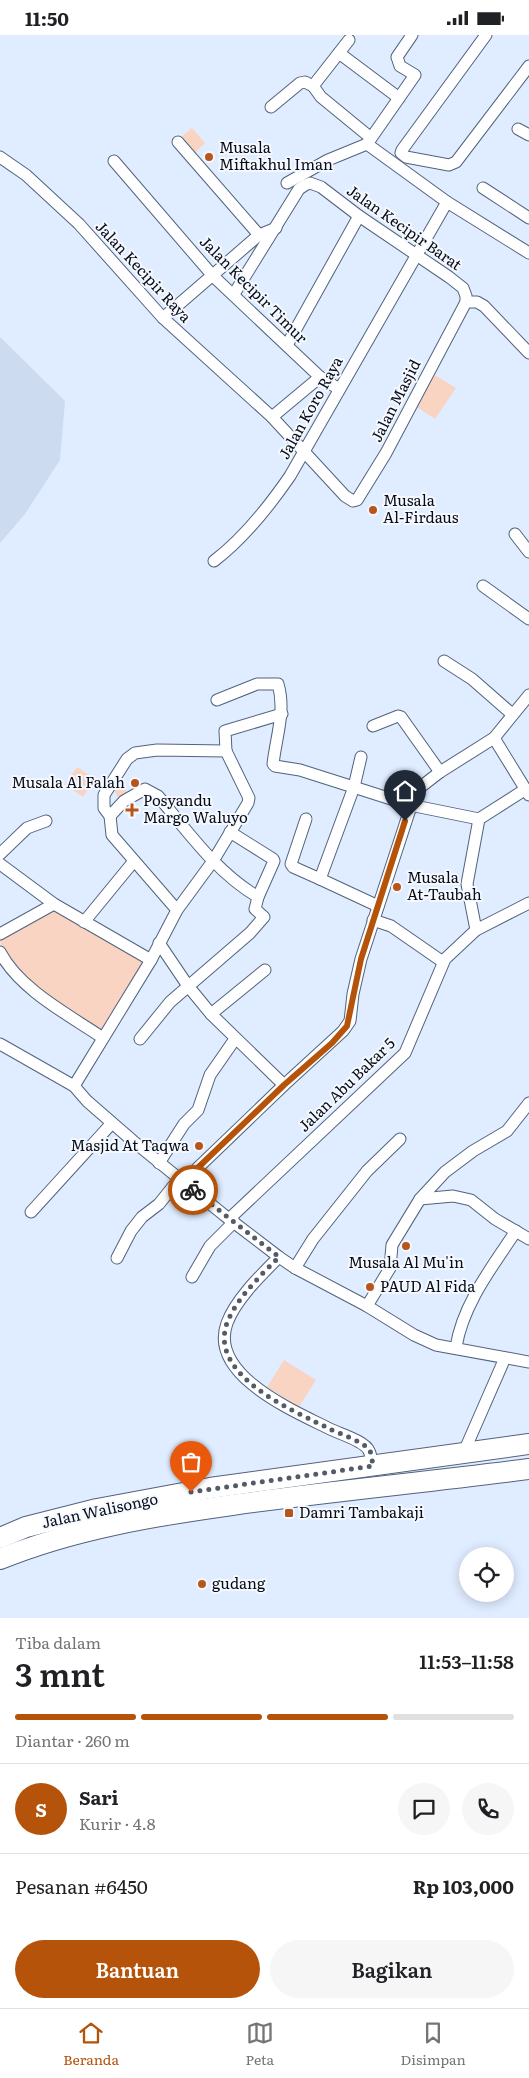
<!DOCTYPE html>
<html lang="id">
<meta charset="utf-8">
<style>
:root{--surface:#fff;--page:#f6f6f6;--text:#202124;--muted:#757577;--line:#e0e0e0;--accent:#b45309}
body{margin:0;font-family:Literata,serif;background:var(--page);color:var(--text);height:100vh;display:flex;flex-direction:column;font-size:19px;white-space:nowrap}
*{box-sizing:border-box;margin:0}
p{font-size:16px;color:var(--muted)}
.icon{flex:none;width:28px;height:28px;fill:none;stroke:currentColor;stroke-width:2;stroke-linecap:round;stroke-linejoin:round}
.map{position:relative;height:1583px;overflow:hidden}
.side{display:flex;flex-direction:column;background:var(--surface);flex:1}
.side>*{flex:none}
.controls{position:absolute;left:459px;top:1512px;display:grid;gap:10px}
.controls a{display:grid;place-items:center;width:55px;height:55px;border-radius:50%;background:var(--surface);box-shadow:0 2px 12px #0003;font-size:25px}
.pin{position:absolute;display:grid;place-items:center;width:42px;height:42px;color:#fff;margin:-51px -21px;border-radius:50% 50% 50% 0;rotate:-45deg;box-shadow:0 0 5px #0007}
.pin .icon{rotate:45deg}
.courier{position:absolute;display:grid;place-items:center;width:50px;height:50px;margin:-25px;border:4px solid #b45309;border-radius:50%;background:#fff;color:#222;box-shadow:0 1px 6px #0007}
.headline em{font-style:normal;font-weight:600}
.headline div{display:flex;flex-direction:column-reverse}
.headline{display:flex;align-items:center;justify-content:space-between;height:85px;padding:0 15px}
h1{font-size:32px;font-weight:600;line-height:38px}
.bar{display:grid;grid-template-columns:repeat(4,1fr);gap:8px 5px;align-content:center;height:60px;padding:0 15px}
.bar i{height:6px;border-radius:4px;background:var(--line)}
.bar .active{background:var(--accent)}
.bar p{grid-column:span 4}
.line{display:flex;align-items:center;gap:12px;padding:0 15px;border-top:1px solid var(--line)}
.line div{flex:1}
.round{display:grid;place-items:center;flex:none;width:52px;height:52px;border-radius:26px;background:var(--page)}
.cta{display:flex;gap:10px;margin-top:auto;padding:10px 15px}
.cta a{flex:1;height:58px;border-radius:30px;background:var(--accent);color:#fff;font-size:20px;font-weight:600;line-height:58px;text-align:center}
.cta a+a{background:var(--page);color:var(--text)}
.status{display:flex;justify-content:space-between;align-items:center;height:35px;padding:0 25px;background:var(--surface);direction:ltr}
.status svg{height:14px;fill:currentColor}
.tab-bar{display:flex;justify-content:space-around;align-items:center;height:70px;border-top:1px solid var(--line);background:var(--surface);font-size:14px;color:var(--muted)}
.tab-bar a{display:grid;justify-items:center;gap:2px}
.tab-bar .active{color:var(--accent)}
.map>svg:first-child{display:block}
.built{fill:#cddbf1}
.green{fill:#fad4c3}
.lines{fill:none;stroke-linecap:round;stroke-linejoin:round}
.minor-casing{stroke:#51637c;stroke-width:13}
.trunk-casing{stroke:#51637c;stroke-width:22}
.minor{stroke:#fff;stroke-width:11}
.trunk{stroke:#fff;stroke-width:20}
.done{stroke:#535b68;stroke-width:5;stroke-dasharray:0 9}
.route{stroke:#b45309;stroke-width:6}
.poi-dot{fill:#b8551b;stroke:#f5f9ff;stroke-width:2}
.labels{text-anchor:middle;stroke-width:4;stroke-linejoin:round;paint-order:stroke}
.poi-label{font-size:15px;fill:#070d17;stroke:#f5f9ff;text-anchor:start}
.street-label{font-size:15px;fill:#070d17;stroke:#f5f9ff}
</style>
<div class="status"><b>11:50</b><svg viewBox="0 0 49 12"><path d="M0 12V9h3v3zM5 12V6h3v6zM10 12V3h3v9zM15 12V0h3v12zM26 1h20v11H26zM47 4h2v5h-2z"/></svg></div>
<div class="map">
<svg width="529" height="1583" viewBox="0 0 529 1583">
<rect width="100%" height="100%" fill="#e0ecff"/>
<path class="built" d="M0 302 65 366 60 425 25 479 0 508Z"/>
<g class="green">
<path d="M192 93 205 108 195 118 181 102Z"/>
<path d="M435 340 456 353 435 384 414 370Z"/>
<path d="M77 732 95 744 83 762 65 750Z"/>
<path d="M121 746 129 760 119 765 112 751Z"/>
<path d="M56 874 144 928 102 999C73 979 0 940 0 901Z"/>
<path d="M284 1325 316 1345 299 1372 267 1352Z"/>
</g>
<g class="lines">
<g class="minor-casing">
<g id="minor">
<path d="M486 0 402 115 401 118 406 122 449 130 456 127 529 31"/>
<path d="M349 5 313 51 321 62 371 103"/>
<path d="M339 18 399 63"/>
<path d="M271 72 300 48 305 47 313 51"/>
<path d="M518 94 529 100"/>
<path d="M178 107 259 200"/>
<path d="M367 109 447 167"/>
<path d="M0 122 26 140 79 189 163 283 272 382 345 461 353 466 357 465 386 418 466 267"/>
<path d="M114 126 213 241 320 342 339 354"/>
<path d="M287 148 328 125 367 109 415 40 400 31 397 22 412 0"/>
<path d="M483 153 529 183"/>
<path d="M234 259 299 154 305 150 310 148 321 152 359 181 449 242 463 253 466 261V267H477L484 271 529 318"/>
<path d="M163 283 259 200 276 193"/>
<path d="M287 310 359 181"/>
<path d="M272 382 320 342"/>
<path d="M515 499 529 517"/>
<path d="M214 526C244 503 268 473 290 441L447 167 529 218"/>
<path d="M483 551 529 584"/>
<path d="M444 626 472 644 512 679"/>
<path d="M217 665 257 649H278C286 676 276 702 273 729L275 731 300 735 410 770 479 784 526 754"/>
<path d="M373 691 398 681 401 682 440 737"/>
<path d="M494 703 529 760"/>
<path d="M226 716 225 696 282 679"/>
<path d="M361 722 354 752 320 844 378 871"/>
<path d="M110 781 124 766 145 754 158 761C188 797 217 838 258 862L255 874 264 882 250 898 170 967 140 1004"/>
<path d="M306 784 291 829 293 832 320 844"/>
<path d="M230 797 273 824 274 826 258 862"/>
<path d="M0 819 27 793 46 786"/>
<path d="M0 829 54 869 151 925"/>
<path d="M373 885 391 891 443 927"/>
<path d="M84 887 134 826"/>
<path d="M476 895 467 849 479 784"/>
<path d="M0 899 54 869"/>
<path d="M159 908 188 951 211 979 284 1050"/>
<path d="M0 917C19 954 69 980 103 1003"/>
<path d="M211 979 265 935"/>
<path d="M0 1009 74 1051 87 1066 133 1106 224 1180 279 1222 295 1233 367 1271 414 1300 436 1310 529 1327"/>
<path d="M74 1051 151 925 177 875 213 826 248 768 249 763 226 716 157 715 135 718 127 724 104 760V773L110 781 112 800 177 875"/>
<path d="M159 1128 184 1089 198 1075 210 1040 235 1004"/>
<path d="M183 1147 284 1050 343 996 350 986 353 959 361 924 415 759 418 754 440 737 494 703 529 660"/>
<path d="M420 1164 453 1161 471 1165 495 1184 529 1204"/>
<path d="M31 1177 112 1088"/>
<path d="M229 1184 405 1018 445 924 476 895 529 868"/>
<path d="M279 1222C261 1240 236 1264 227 1288 208 1340 294 1376 330 1394 340 1399 365 1406 369 1416 371 1420 372 1426 373 1431"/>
<path d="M117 1223 131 1196 142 1182 159 1169 179 1144"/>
<path d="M295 1233 313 1204 367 1136 400 1104"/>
<path d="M192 1242 210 1211 234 1187"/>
<path d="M367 1271 390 1233 392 1210 420 1164 445 1137 473 1116 507 1096 529 1068"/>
<path d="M456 1312C463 1269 492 1232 516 1196"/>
<path d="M463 1419 505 1323"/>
</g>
</g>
<g class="trunk-casing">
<g id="trunk">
<path d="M0 1503 26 1492 97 1474 210 1453 529 1409"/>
<path d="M0 1524C74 1494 153 1481 232 1470 331 1456 430 1447 529 1434"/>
</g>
</g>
<use href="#minor" class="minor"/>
<use href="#trunk" class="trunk"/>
</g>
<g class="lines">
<path class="done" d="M191 1457 373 1431C372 1426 372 1420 370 1416 365 1407 340 1399 330 1394 294 1376 208 1341 227 1288 236 1264 261 1240 279 1222L193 1155"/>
<path class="route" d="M193 1155 183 1147 284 1050 332 1008 347 991 361 924 405 786"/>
</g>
<g class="poi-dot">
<circle cx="209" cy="122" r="5"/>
<circle cx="373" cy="475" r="5"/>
<circle cx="135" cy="748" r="5"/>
<path d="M129.5 767.5h5v5h5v5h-5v5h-5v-5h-5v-5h5z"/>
<circle cx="397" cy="852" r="5"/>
<circle cx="199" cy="1111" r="5"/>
<circle cx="406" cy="1211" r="5"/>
<circle cx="370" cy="1252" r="5"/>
<rect x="284" y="1473" width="10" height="10" rx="2.5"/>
<circle cx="202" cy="1549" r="5"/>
</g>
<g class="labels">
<g class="poi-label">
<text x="219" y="118">Musala<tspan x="219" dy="17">Miftakhul Iman</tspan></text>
<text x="383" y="471">Musala<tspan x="383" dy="17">Al-Firdaus</tspan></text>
<text x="125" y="753" text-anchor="end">Musala Al Falah</text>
<text x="143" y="771">Posyandu<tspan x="143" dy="17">Margo Waluyo</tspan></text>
<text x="407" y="848">Musala<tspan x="407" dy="17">At-Taubah</tspan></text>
<text x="189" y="1116" text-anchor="end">Masjid At Taqwa</text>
<text x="406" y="1233" text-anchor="middle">Musala Al Mu'in</text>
<text x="380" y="1257">PAUD Al Fida</text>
<text x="299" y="1483">Damri Tambakaji</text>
<text x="212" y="1554">gudang</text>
</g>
<g class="street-label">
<text transform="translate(404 193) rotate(35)" y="5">Jalan Kecipir Barat</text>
<text transform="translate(143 237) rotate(47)" y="5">Jalan Kecipir Raya</text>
<text transform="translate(253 255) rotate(45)" y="5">Jalan Kecipir Timur</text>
<text transform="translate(396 366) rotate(-63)" y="5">Jalan Masjid</text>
<text transform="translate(311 373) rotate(-61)" y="5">Jalan Koro Raya</text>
<text transform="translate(347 1050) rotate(-44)" y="5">Jalan Abu Bakar 5</text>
<text transform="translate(100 1476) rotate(-12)" y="5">Jalan Walisongo</text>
</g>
</g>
</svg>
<div class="controls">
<a><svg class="icon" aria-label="locate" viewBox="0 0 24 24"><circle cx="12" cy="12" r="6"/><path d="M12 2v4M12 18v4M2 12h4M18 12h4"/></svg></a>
</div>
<div class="pin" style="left:191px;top:1457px;background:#ea580c"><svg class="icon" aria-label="bag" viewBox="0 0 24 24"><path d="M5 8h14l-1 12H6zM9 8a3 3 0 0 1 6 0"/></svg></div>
<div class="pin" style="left:405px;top:786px;background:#1f2937"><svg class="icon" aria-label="home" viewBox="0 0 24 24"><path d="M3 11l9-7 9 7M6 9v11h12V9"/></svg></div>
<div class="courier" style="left:193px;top:1155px"><svg class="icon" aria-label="bike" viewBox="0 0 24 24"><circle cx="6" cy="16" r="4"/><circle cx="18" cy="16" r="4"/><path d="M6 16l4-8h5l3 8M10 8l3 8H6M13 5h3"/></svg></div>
</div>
<section class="side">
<div class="headline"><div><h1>3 mnt</h1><p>Tiba dalam</p></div><em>11:53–11:58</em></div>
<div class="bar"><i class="active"></i><i class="active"></i><i class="active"></i><i></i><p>Diantar · 260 m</p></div>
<div class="line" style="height:90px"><b class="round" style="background:var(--accent);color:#fff">S</b><div><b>Sari</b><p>Kurir · 4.8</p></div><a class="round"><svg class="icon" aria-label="chat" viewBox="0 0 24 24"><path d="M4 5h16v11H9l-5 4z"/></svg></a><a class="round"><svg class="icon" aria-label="phone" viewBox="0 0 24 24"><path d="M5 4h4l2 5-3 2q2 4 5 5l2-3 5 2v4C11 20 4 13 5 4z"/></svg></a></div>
<div class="line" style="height:65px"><div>Pesanan #6450</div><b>Rp 103,000</b></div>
<div class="cta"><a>Bantuan</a><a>Bagikan</a></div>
</section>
<nav class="tab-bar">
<a class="active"><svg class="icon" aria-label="home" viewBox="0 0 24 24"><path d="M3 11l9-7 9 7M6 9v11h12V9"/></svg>Beranda</a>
<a><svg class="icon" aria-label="map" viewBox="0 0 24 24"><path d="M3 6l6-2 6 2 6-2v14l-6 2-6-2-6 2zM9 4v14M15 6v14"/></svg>Peta</a>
<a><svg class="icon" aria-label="saved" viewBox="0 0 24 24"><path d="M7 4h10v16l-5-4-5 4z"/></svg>Disimpan</a>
</nav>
